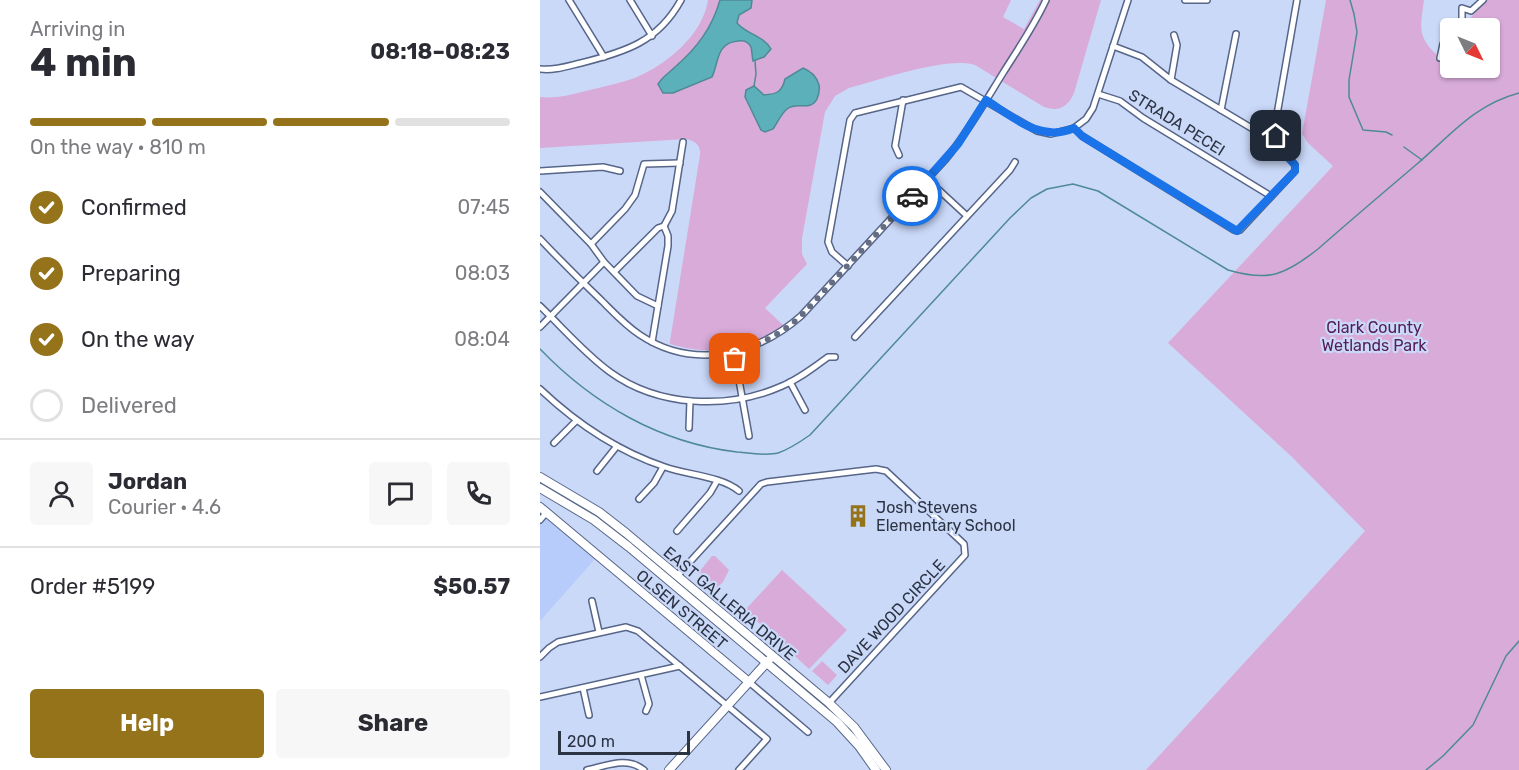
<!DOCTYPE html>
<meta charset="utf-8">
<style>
:root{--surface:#fff;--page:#f7f7f7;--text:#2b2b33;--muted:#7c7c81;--line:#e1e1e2;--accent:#95731b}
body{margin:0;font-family:Rubik,sans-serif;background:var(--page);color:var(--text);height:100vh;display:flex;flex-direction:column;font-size:22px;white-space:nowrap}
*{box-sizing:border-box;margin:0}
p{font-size:20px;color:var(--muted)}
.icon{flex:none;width:33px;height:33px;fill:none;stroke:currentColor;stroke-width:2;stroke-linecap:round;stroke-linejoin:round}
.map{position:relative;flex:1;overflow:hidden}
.details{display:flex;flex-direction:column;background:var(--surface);width:540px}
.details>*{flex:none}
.needle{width:39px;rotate:133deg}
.controls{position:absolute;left:900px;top:18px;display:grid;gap:12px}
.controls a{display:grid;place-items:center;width:60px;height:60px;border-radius:6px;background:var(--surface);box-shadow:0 2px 4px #0004;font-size:30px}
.scale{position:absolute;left:18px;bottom:15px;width:132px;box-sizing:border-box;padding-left:6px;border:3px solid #2c3343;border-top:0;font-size:16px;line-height:21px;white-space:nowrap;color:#2c3343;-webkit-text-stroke:4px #cbd9f9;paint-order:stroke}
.pin{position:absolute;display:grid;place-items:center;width:51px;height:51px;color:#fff;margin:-26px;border-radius:12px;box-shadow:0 3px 9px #0006}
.courier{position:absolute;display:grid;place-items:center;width:60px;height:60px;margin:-30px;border:4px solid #1a73e8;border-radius:50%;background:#fff;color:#222;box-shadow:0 2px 8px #0007}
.overview em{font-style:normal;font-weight:700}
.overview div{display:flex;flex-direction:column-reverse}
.overview{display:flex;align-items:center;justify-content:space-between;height:102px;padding:0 30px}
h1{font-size:39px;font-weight:700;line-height:45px}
.bar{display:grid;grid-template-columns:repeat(4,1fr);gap:9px 6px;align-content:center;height:72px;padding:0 30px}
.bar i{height:8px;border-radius:4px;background:var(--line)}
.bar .selected{background:var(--accent)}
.bar p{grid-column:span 4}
.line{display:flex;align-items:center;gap:15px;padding:0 30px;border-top:2px solid var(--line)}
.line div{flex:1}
.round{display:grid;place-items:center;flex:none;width:63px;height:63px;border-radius:6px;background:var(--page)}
ol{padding:0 30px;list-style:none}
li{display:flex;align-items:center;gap:18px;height:66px}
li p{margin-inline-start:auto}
li .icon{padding:6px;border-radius:50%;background:var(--accent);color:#fff;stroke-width:4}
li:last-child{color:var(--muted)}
li i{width:33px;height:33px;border:3px solid var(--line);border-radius:50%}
.button{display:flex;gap:12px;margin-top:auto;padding:12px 30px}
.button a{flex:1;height:69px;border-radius:6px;background:var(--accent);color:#fff;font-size:24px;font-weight:700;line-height:69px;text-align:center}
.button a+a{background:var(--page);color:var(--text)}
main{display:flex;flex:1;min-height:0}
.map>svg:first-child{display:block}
.built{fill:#b7ccfa}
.green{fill:#d9abd9}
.water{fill:#5cb0ba;stroke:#4e8a96;stroke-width:1.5}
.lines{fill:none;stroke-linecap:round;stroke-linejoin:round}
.stream{stroke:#4e8a96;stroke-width:1.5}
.street-casing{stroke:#566588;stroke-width:8}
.secondary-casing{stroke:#566588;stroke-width:10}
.street{stroke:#fff;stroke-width:5}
.secondary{stroke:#fff;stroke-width:8}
.done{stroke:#646d83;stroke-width:6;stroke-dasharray:0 10.8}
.route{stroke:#1a73e8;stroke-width:8}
.labels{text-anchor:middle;stroke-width:4.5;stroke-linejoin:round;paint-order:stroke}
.street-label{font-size:16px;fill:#2c3343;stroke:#cbd9f9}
.park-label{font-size:16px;fill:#541d57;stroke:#cbd9f9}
.poi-label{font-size:16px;fill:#2c3343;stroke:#cbd9f9;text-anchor:start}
</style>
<main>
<section class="details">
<div class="overview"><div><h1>4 min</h1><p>Arriving in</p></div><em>08:18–08:23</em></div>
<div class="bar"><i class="selected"></i><i class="selected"></i><i class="selected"></i><i></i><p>On the way · 810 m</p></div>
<ol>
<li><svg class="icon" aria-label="check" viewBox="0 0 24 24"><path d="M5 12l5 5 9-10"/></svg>Confirmed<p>07:45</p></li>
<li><svg class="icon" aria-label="check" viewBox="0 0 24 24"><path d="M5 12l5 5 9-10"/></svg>Preparing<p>08:03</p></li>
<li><svg class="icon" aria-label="check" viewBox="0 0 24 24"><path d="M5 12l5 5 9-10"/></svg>On the way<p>08:04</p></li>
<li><i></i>Delivered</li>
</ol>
<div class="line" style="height:108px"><a class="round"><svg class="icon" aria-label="person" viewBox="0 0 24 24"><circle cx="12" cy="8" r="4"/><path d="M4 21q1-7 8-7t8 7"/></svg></a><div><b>Jordan</b><p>Courier · 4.6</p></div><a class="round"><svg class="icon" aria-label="chat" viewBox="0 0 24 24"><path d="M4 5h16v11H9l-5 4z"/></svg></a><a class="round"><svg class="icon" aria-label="phone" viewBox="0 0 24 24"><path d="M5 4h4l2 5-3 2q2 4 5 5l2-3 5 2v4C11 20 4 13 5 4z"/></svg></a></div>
<div class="line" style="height:78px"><div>Order #5199</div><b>$50.57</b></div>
<div class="button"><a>Help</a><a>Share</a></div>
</section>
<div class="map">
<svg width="979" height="770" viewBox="0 0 979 770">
<rect width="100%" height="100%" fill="#cbd9f9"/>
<path class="built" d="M0 513 55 559 0 621Z"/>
<g class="green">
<path d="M168 0H471L463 17 484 29 500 0H561L534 93C528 107 519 112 504 107L435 65C408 56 339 80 309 88L295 96 285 112 262 238V254L267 264 225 308 244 326C206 350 174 357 130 344V341L160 155C161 145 155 141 146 139L0 148V97C17 99 34 94 50 90 65 86 80 83 95 78 126 65 163 35 168 0Z"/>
<path d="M786 0H884C881 25 876 36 897 55L910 40V68H950V28H921L947 0H979V770H606L825 531 752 457 628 343 793 166 768 143 762 134Z"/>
<path d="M172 556H175L189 570 183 582 177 588 174 589 160 575 159 572Z"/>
<path d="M242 570 307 630 269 669 207 612V608Z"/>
<path d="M282 661 297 675 288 685 272 671Z"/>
</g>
<g class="water">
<path d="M180 0H212L211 8 199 15 197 23C206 34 224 36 231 49L224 57 213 61C212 56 212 51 211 47 208 41 203 40 198 41 176 43 179 62 172 77L133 93H123L118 84 121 80C125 75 130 72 135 67 157 48 172 28 180 0Z"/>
<path d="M263 68C272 72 276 76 279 85 280 90 279 94 277 99 270 112 257 101 247 109 241 114 238 122 233 129L225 132 221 130 205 97 206 90 214 86 224 95C237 94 242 92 245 79Z"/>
</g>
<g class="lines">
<g class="stream">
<path d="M810 0 814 14 817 32 809 80V97L823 130 846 132 852 135"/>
<path d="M214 86 216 74 215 61"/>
<path d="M864 147 882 160"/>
<path d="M0 349C53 404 120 443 197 452 209 453 226 456 238 453 250 449 260 442 270 435L470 218 491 198 507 189 533 184 558 191 688 270C729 282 745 275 778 249 811 220 844 192 877 164 911 135 934 105 979 93"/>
<path d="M886 770 903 756 933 725 966 656 979 641"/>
</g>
<g class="street-casing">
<g id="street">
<path d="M29 0 64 57"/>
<path d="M90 0 112 36"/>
<path d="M645 0H667"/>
<path d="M915 28 922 21V8L931 11 943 0"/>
<path d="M573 46 602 57 631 80 723 135 736 136"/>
<path d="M900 58 903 44 910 33"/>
<path d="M0 69C14 71 28 66 41 63 85 52 118 42 141 0"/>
<path d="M631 80 637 45 634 35"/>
<path d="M558 94 580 101 603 118 731 196"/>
<path d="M681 110 696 34"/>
<path d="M534 128 542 136 694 230 697 231 700 230 755 171V165L738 144 735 126 757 0"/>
<path d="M359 155 355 146 363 100"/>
<path d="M0 171 63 167 80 171"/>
<path d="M387 179 427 216"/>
<path d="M0 192 51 244 64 262 97 296 118 306"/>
<path d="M124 226 132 211 143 142"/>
<path d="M0 239C20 260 41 281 62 301 74 313 85 325 100 335 153 370 215 356 261 316L406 159C428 132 445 102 463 73 478 49 494 26 506 0"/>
<path d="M51 244 85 209 95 195 104 164 140 163"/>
<path d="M308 266 292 252 288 242 310 120 315 113 421 87 497 131 511 134 534 128 546 119 553 108 588 0"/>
<path d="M74 272 118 228 124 226"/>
<path d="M0 306C23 328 44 353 70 372 118 407 188 410 242 386 259 379 273 368 288 357H295"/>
<path d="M0 327 64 262"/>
<path d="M315 337 470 170 475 162"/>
<path d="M112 342 128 246V236L124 226"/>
<path d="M194 352 209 436"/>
<path d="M250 382 265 410"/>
<path d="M0 389C36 423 77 451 125 467 147 475 181 476 199 491"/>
<path d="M149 428 150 401"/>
<path d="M14 443 36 421"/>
<path d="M57 471 77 446"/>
<path d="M99 499 114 483 123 467"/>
<path d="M0 520 6 513"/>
<path d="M137 531 170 493 177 481"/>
<path d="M137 576 221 484 227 482 336 469 346 471 424 544 425 555 289 703"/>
<path d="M52 601 59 632"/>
<path d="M0 657 9 648 18 642 86 627 98 631 227 739 199 770"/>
<path d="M101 675 109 704 106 711"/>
<path d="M209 682 268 732"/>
<path d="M43 688 49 715"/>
<path d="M0 697 140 666"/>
<path d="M47 770C66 766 87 756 104 770"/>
</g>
</g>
<g class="secondary-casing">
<g id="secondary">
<path d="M0 477 59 512 86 533 289 703 314 727 346 770"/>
<path d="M0 488 54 520 89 547 297 722 319 746 336 770"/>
<path d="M0 507 209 682"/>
<path d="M129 770 229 660"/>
</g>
</g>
<use href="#street" class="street"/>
<use href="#secondary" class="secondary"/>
</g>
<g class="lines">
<path class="done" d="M195 359 194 352C220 345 241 334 261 316L372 196"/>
<path class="route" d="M372 196 418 144 446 100C473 117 501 143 534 128L542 136 697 231 755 171V165L742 151 736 136"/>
</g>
<defs>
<g id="building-bare" transform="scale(1.8)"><path d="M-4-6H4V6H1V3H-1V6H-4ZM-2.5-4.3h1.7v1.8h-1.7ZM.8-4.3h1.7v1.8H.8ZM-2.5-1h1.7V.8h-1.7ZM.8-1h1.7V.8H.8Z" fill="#95731b" stroke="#cbd9f9" stroke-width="2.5" paint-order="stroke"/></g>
</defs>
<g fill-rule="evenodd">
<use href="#building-bare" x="318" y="516"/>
</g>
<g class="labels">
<g class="street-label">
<text transform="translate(637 122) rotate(32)" y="6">STRADA PECEI</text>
<text transform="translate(190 603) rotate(40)" y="6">EAST GALLERIA DRIVE</text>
<text transform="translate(142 609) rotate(40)" y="6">OLSEN STREET</text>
<text transform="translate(351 616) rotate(-47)" y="6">DAVE WOOD CIRCLE</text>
</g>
<g class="park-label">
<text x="834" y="333">Clark County<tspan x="834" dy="18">Wetlands Park</tspan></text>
</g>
<g class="poi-label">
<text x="336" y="513">Josh Stevens<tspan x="336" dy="18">Elementary School</tspan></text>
</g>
</g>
</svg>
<div class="controls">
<a><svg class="needle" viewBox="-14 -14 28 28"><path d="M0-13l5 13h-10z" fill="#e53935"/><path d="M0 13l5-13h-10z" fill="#7c7c81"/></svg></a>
</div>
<div class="scale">200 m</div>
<div class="pin" style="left:195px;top:359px;background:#ea580c"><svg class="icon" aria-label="bag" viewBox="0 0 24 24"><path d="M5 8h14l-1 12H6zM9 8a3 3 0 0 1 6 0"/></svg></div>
<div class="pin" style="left:736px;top:136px;background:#1f2937"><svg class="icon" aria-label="home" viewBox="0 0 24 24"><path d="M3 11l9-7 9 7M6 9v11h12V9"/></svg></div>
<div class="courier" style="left:372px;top:196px"><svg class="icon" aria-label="car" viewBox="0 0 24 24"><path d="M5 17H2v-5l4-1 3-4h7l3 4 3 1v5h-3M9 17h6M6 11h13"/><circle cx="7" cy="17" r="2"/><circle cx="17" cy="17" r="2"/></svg></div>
</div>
</main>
